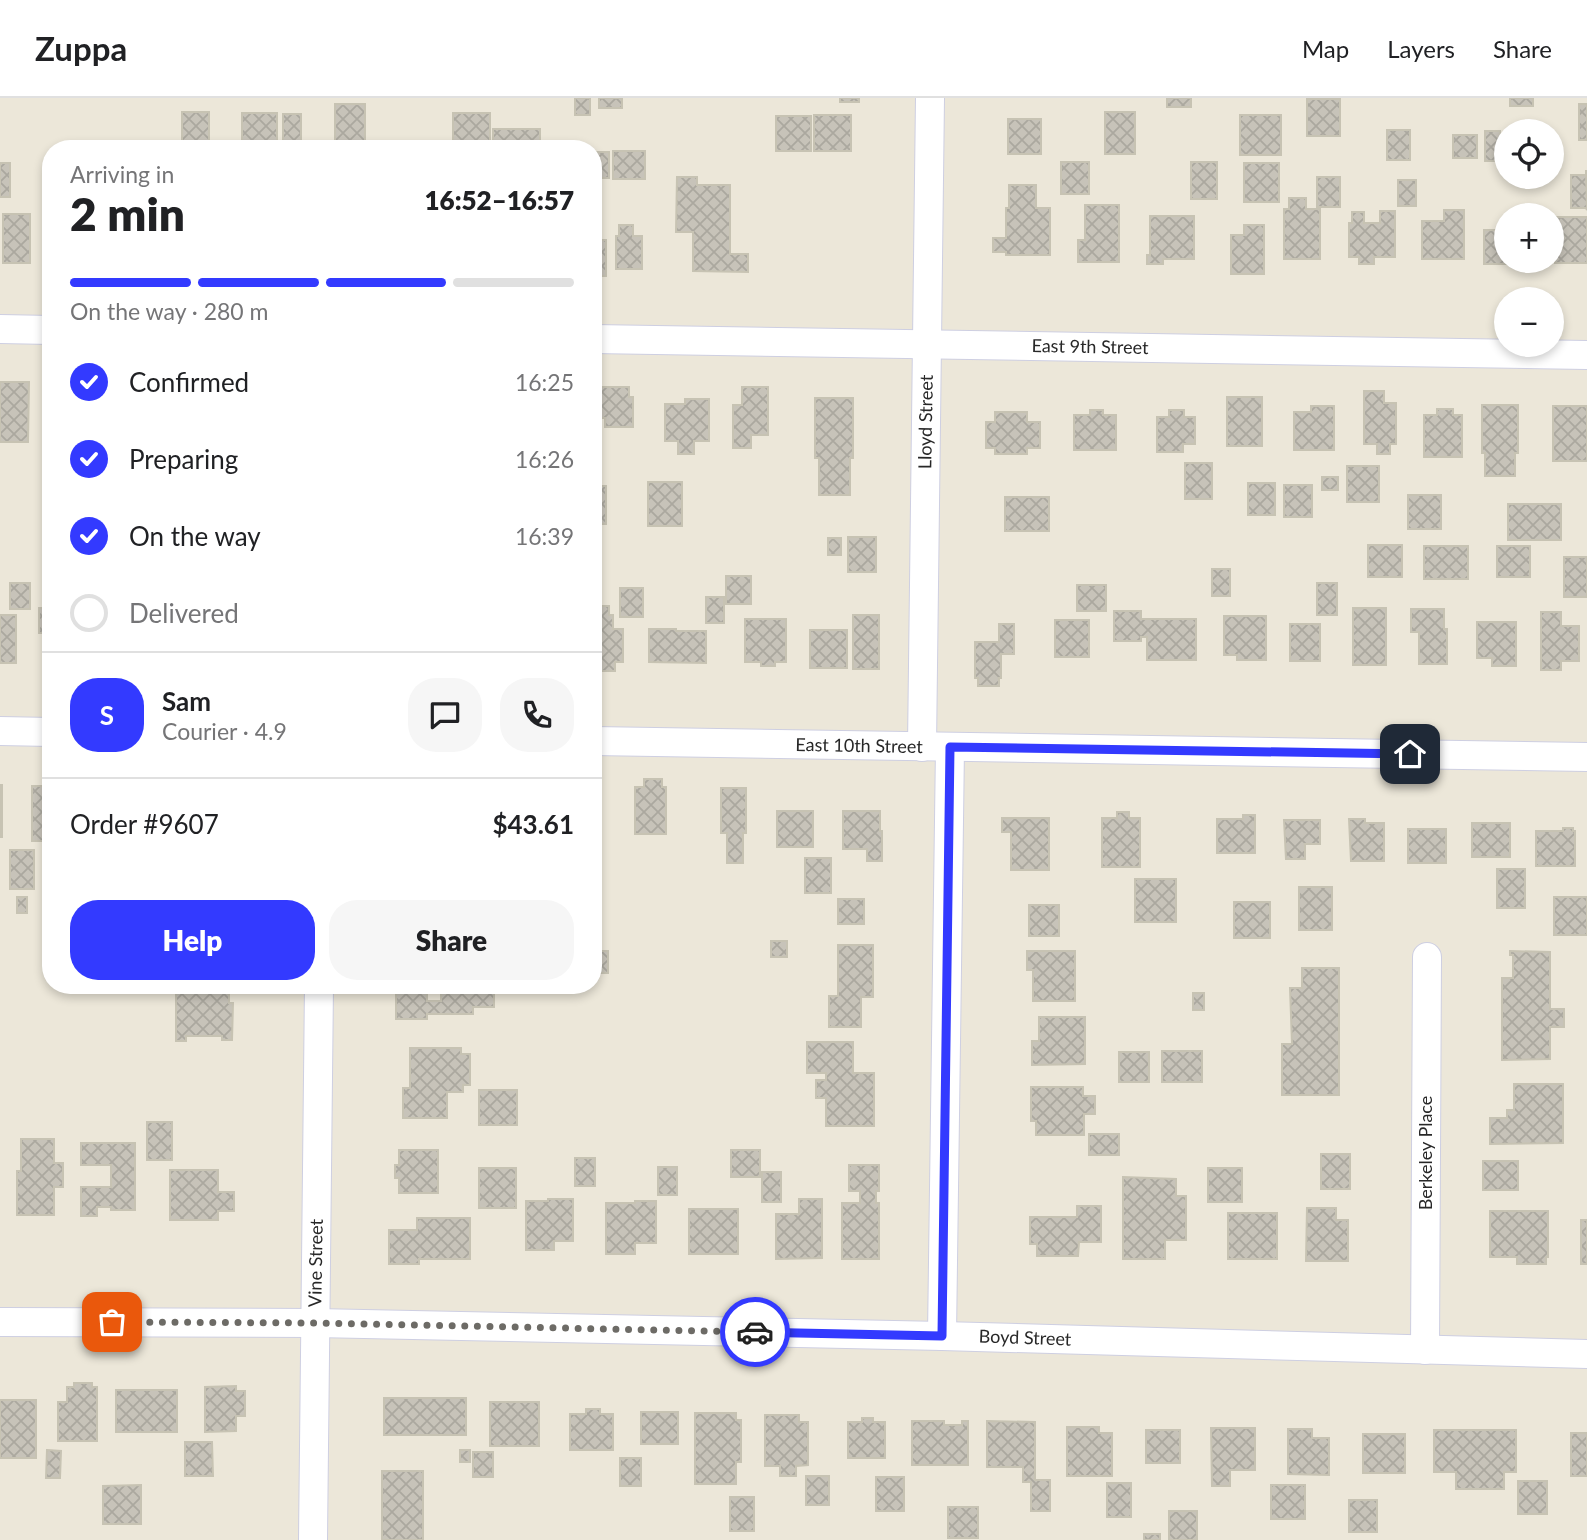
<!DOCTYPE html>
<meta charset="utf-8">
<style>
:root{--surface:#fff;--page:#f6f6f6;--text:#202124;--muted:#757577;--line:#e0e0e0;--accent:#333aff}
body{margin:0;font-family:Lato,sans-serif;background:var(--page);color:var(--text);height:100vh;display:flex;flex-direction:column;font-size:26px;white-space:nowrap}
*{box-sizing:border-box;margin:0}
p{font-size:23px;color:var(--muted)}
.icon{flex:none;width:38px;height:38px;fill:none;stroke:currentColor;stroke-width:2;stroke-linecap:round;stroke-linejoin:round}
.map{position:relative;flex:1;overflow:hidden}
.side{position:absolute;left:42px;top:42px;width:560px;height:854px;display:flex;flex-direction:column;background:var(--surface);border-radius:28px;box-shadow:0 4px 10px #0003}
.side>*{flex:none}
.tools{position:absolute;left:1494px;top:21px;display:grid;gap:14px}
.tools a{display:grid;place-items:center;width:70px;height:70px;border-radius:50%;background:var(--surface);box-shadow:0 4px 10px #0003;font-size:35px}
.pin{position:absolute;display:grid;place-items:center;width:60px;height:60px;color:#fff;margin:-30px;border-radius:14px;box-shadow:0 4px 10px #0006}
.courier{position:absolute;display:grid;place-items:center;width:70px;height:70px;margin:-35px;border:5px solid #333aff;border-radius:50%;background:#fff;color:#222;box-shadow:0 2px 9px #0007}
.overview em{font-style:normal;font-weight:800}
.overview div{display:flex;flex-direction:column-reverse}
.overview{display:flex;align-items:center;justify-content:space-between;height:119px;padding:0 28px}
h1{font-size:46px;font-weight:800;line-height:52px}
.bar{display:grid;grid-template-columns:repeat(4,1fr);gap:10px 7px;align-content:center;height:84px;padding:0 28px}
.bar i{height:9px;border-radius:5px;background:var(--line)}
.bar .active{background:var(--accent)}
.bar p{grid-column:span 4}
.line{display:flex;align-items:center;gap:18px;padding:0 28px;border-top:2px solid var(--line)}
.line div{flex:1}
.round{display:grid;place-items:center;flex:none;width:74px;height:74px;border-radius:28px;background:var(--page)}
ol{padding:0 28px;list-style:none}
li{display:flex;align-items:center;gap:21px;height:77px}
li p{margin-inline-start:auto}
li .icon{padding:7px;border-radius:50%;background:var(--accent);color:#fff;stroke-width:4}
li:last-child{color:var(--muted)}
li i{width:38px;height:38px;border:4px solid var(--line);border-radius:50%}
.action{display:flex;gap:14px;margin-top:auto;padding:14px 28px}
.action a{flex:1;height:80px;border-radius:28px;background:var(--accent);color:#fff;font-size:28px;font-weight:800;line-height:80px;text-align:center}
.action a+a{background:var(--page);color:var(--text)}
header{display:flex;align-items:center;gap:42px;box-sizing:border-box;height:98px;padding:0 35px;background:var(--surface);border-bottom:2px solid var(--line)}
header strong{font-size:33px}
nav{display:flex;gap:38px;margin-inline-start:auto;font-size:24px}
.map>svg:first-child{display:block}
.building{fill:url(#building-cross-hatch);stroke:#c7c3b3;stroke-width:2}
.lines{fill:none;stroke-linecap:round;stroke-linejoin:round}
.street-casing{stroke:#cecfe2;stroke-width:30}
.street{stroke:#fff;stroke-width:28}
.done{stroke:#6d6b66;stroke-width:7;stroke-dasharray:0 12.6}
.route{stroke:#333aff;stroke-width:9}
.labels{text-anchor:middle;stroke-width:7;stroke-linejoin:round;paint-order:stroke}
.street-label{font-size:18px;fill:#282828;stroke:#fff}
</style>
<header>
<strong>Zuppa</strong>
<nav><a>Map</a><a>Layers</a><a>Share</a></nav>
</header>
<div class="map">
<svg width="1587" height="1442" viewBox="0 0 1587 1442">
<defs>
<pattern id="building-cross-hatch" width="8" height="8" patternUnits="userSpaceOnUse" patternTransform="scale(1.75)"><rect width="8" height="8" fill="#c7c3b9"/><path d="M0 0l8 8M0 8l8-8" fill="none" stroke="#aba89f"/></pattern>
</defs>
<rect width="100%" height="100%" fill="#ece7d9"/>
<g class="building">
<rect x="575" y="0" width="15" height="17"/>
<rect x="599" y="0" width="23" height="10"/>
<rect x="840" y="0" width="19" height="4"/>
<rect x="1167" y="0" width="24" height="9"/>
<rect x="1510" y="0" width="23" height="8"/>
<rect x="1307" y="1" width="33" height="37"/>
<rect x="335" y="6" width="30" height="39"/>
<rect x="1579" y="6" width="8" height="36"/>
<rect x="182" y="14" width="27" height="34"/>
<rect x="1105" y="14" width="30" height="42"/>
<rect x="242" y="15" width="35" height="32"/>
<rect x="453" y="15" width="37" height="33"/>
<rect x="283" y="16" width="18" height="32"/>
<rect x="814" y="17" width="37" height="36"/>
<rect x="1240" y="17" width="41" height="40"/>
<rect x="776" y="18" width="35" height="35"/>
<rect x="1008" y="21" width="33" height="35"/>
<rect x="493" y="31" width="47" height="20"/>
<rect x="1387" y="32" width="23" height="30"/>
<rect x="1485" y="33" width="15" height="30"/>
<rect x="1453" y="37" width="24" height="23"/>
<rect x="613" y="53" width="32" height="28"/>
<rect x="593" y="54" width="16" height="26"/>
<rect x="1061" y="64" width="28" height="32"/>
<rect x="1191" y="64" width="26" height="37"/>
<rect x="0" y="65" width="10" height="34"/>
<rect x="1244" y="65" width="35" height="39"/>
<path d="M1586 72 1587 112 1586 110H1571V77H1586Z"/>
<path d="M677 79H697V87H730V156H748V174L693 173V134H676Z"/>
<rect x="1317" y="79" width="23" height="30"/>
<rect x="1398" y="82" width="18" height="26"/>
<path d="M1009 87H1036V110H1050V157H1006V154H993V140H1006V110H1009Z"/>
<path d="M1289 100H1306V111H1320V161H1284V111H1289Z"/>
<path d="M1085 107H1119V164H1078V142H1085Z"/>
<path d="M1444 112H1464V161H1422V123H1444Z"/>
<path d="M1380 113H1395V159H1374V166H1359V159H1349V125H1352V114H1364V125H1380Z"/>
<rect x="3" y="116" width="27" height="49"/>
<path d="M1150 118H1194V161H1163V166H1147V157H1150Z"/>
<rect x="1555" y="119" width="32" height="46"/>
<path d="M619 127H633V138H642V171H616V138H619Z"/>
<path d="M1244 127H1264V176H1231V137H1244Z"/>
<path d="M1484 132H1507V163H1525V166H1484Z"/>
<rect x="593" y="142" width="13" height="36"/>
<path d="M0 284H29L28 344H0Z"/>
<path d="M593 289H629V299H633V329H605V320H593Z"/>
<path d="M742 289H768V337H751V350H733V307H742Z"/>
<path d="M1364 293H1384V305H1396V346H1390V356H1377V346H1364Z"/>
<rect x="1227" y="299" width="35" height="49"/>
<path d="M815 300H853V360H850V397H819V360H815Z"/>
<path d="M685 301H709V343H694V356H678V343H665V306H685Z"/>
<path d="M1482 307H1518V355H1515V378H1485V355H1482Z"/>
<path d="M1311 308H1334V352H1294V314H1311Z"/>
<rect x="1553" y="308" width="34" height="55"/>
<path d="M1437 311H1453V317H1462V359H1424V317H1437Z"/>
<path d="M1090 312H1103V317H1116V352H1074V317H1090Z"/>
<path d="M1169 312H1184V319H1195V346H1183V354H1157V319H1169Z"/>
<path d="M995 314H1027V324H1040V350H1027V356H995V350H986V324H995Z"/>
<rect x="1185" y="365" width="27" height="36"/>
<rect x="1347" y="368" width="32" height="36"/>
<rect x="1322" y="379" width="16" height="13"/>
<rect x="648" y="384" width="34" height="44"/>
<rect x="1248" y="385" width="27" height="32"/>
<rect x="1284" y="387" width="28" height="32"/>
<rect x="593" y="388" width="13" height="38"/>
<rect x="1408" y="397" width="33" height="34"/>
<rect x="1005" y="399" width="44" height="34"/>
<rect x="1508" y="406" width="53" height="36"/>
<rect x="848" y="439" width="28" height="35"/>
<rect x="828" y="440" width="13" height="17"/>
<rect x="1368" y="447" width="34" height="32"/>
<rect x="1424" y="448" width="44" height="33"/>
<rect x="1497" y="448" width="33" height="31"/>
<rect x="1564" y="459" width="23" height="40"/>
<rect x="1212" y="471" width="18" height="27"/>
<rect x="726" y="478" width="25" height="28"/>
<rect x="10" y="485" width="20" height="26"/>
<rect x="1317" y="485" width="20" height="32"/>
<rect x="1077" y="487" width="29" height="26"/>
<rect x="620" y="490" width="23" height="29"/>
<rect x="706" y="499" width="18" height="26"/>
<path d="M594 508H609V517H613V531H623V564H615V573H595V564H593Z"/>
<path d="M39 510H51V560H46V535H39Z"/>
<rect x="1353" y="510" width="33" height="57"/>
<path d="M1411 511H1444V531H1447V566H1419V534H1411Z"/>
<path d="M1114 513H1141V521H1196V562H1147V539H1141V543H1114Z"/>
<path d="M1541 514H1561V528H1579V563H1561V572H1541Z"/>
<rect x="0" y="517" width="16" height="48"/>
<rect x="853" y="517" width="26" height="54"/>
<path d="M1224 518H1266V562H1237V557H1224Z"/>
<path d="M745 521H786V564H775V568H761V564H745Z"/>
<rect x="1055" y="522" width="34" height="37"/>
<path d="M1477 524H1516V568H1492V560H1477Z"/>
<path d="M999 526H1014V556H1001V580H999V588H978V580H975V544H999Z"/>
<rect x="1290" y="526" width="30" height="37"/>
<path d="M649 531H676V533H706V565L649 564Z"/>
<rect x="810" y="532" width="37" height="38"/>
<path d="M45 678H51V743H32V688H45Z"/>
<path d="M644 681H662V689H666V736H635V689H644Z"/>
<rect x="0" y="687" width="2" height="52"/>
<path d="M721 690H746V735H743V765H727V735H721Z"/>
<rect x="777" y="713" width="36" height="36"/>
<path d="M843 713H880V733H882V763H867V751H843Z"/>
<path d="M1117 714H1129V720H1140V769H1102V720H1117Z"/>
<path d="M1243 717H1255V755H1217V721H1243Z"/>
<path d="M1002 720H1049V772H1011V734H1002Z"/>
<path d="M1349 721H1365V725H1384V763H1351Z"/>
<path d="M1284 722H1320V746H1305V761H1286Z"/>
<rect x="1472" y="725" width="38" height="34"/>
<path d="M1563 730H1573V733H1575V768H1536V733H1563Z"/>
<rect x="1408" y="731" width="38" height="34"/>
<rect x="10" y="752" width="24" height="39"/>
<rect x="805" y="760" width="26" height="35"/>
<rect x="1497" y="771" width="28" height="39"/>
<rect x="1135" y="781" width="41" height="43"/>
<rect x="1299" y="789" width="33" height="43"/>
<rect x="17" y="799" width="10" height="16"/>
<rect x="1554" y="799" width="33" height="38"/>
<rect x="838" y="801" width="26" height="25"/>
<rect x="1234" y="804" width="36" height="36"/>
<rect x="1029" y="807" width="30" height="31"/>
<rect x="771" y="843" width="16" height="16"/>
<path d="M838 847H873V899H861V929H829V898H838Z"/>
<rect x="594" y="853" width="14" height="22"/>
<path d="M1027 853H1075V903H1033V872H1027Z"/>
<path d="M1510 853 1550 854V911H1564V929H1550V961L1502 962V880H1513V857H1510Z"/>
<path d="M1302 870H1339V997H1282V946H1292L1290 890H1302Z"/>
<path d="M180 887H233V891H229V905H233L232 942H222V938H186V943H176V894H180Z"/>
<path d="M441 887H494V909H473V916H427V921H396V891H427V903H441Z"/>
<rect x="1193" y="895" width="11" height="17"/>
<path d="M1039 919H1085V966L1032 967V943H1039Z"/>
<path d="M807 944H853V975H874V1028H826V1000H816V982H826V975H807Z"/>
<path d="M410 950H461V956H470V987H463V994H447V1020H403V990H410Z"/>
<rect x="1162" y="953" width="40" height="31"/>
<rect x="1119" y="954" width="30" height="30"/>
<path d="M1514 986H1563V1045L1490 1046V1020H1507V1012H1514Z"/>
<path d="M1031 989H1083V998H1095V1016H1084V1037H1036V1023H1031Z"/>
<rect x="479" y="992" width="38" height="35"/>
<rect x="147" y="1024" width="25" height="38"/>
<rect x="1089" y="1036" width="30" height="21"/>
<path d="M21 1041H54V1065H63V1089H54V1117H17V1073H21Z"/>
<path d="M81 1045H135V1112H111V1109H97V1118H81V1089H111V1067H81Z"/>
<path d="M399 1052H438V1095H399V1080H395V1067H399Z"/>
<rect x="731" y="1052" width="29" height="27"/>
<rect x="1321" y="1056" width="29" height="35"/>
<rect x="575" y="1060" width="20" height="28"/>
<rect x="1483" y="1063" width="35" height="29"/>
<path d="M849 1067H879V1093H876V1105H879V1161H842V1105H860V1093H849Z"/>
<rect x="658" y="1069" width="19" height="28"/>
<rect x="479" y="1070" width="37" height="40"/>
<rect x="1208" y="1070" width="34" height="34"/>
<path d="M170 1072H218V1094H234V1113H218V1122H170Z"/>
<rect x="762" y="1074" width="19" height="30"/>
<path d="M1123 1079 1176 1081V1098H1186V1142H1165V1161H1123Z"/>
<path d="M548 1101H573V1143H554V1152H526V1103H548Z"/>
<path d="M799 1101H822V1160L776 1161V1116H799Z"/>
<path d="M635 1103H656V1145H635V1156H606V1105H635Z"/>
<path d="M1077 1108H1101V1144H1079L1078 1158H1037V1146H1030V1119H1077Z"/>
<path d="M1307 1110H1336V1122H1348V1163H1306Z"/>
<rect x="689" y="1111" width="49" height="45"/>
<path d="M1490 1113H1548V1159H1546V1166H1517V1159H1490Z"/>
<rect x="1228" y="1115" width="49" height="46"/>
<path d="M417 1120H470V1161H419V1166H389V1132H417Z"/>
<rect x="1581" y="1122" width="6" height="44"/>
<path d="M74 1285H92V1289H97V1343H58V1304H67V1289H74Z"/>
<path d="M236 1288V1293H245V1318H236V1333L205 1334V1289Z"/>
<rect x="116" y="1292" width="61" height="42"/>
<rect x="384" y="1300" width="82" height="37"/>
<rect x="0" y="1302" width="36" height="58"/>
<rect x="490" y="1304" width="49" height="44"/>
<path d="M586 1311H600V1316H613V1352H570V1316H586Z"/>
<rect x="641" y="1314" width="37" height="32"/>
<path d="M695 1315H736V1322H741V1364H736V1386H695Z"/>
<path d="M765 1317H799V1324H808V1367L796 1368V1378H780V1368H765Z"/>
<path d="M862 1320H873V1324H885V1360H848V1324H862Z"/>
<path d="M912 1323H944V1327H962V1323H968V1367H912Z"/>
<path d="M987 1323 1035 1324V1382H1050V1413H1031V1384H1023V1369H987Z"/>
<path d="M1067 1329H1099V1335H1112V1378H1067Z"/>
<path d="M1211 1330H1255V1372H1230V1388H1212Z"/>
<path d="M1288 1331H1312V1340H1329V1377L1288 1376Z"/>
<rect x="1146" y="1332" width="34" height="33"/>
<path d="M1434 1332H1516V1374H1504V1391H1456V1374H1434Z"/>
<rect x="1571" y="1335" width="16" height="43"/>
<rect x="1363" y="1336" width="42" height="39"/>
<path d="M185 1344H212L213 1378H185Z"/>
<path d="M47 1352 61 1353 60 1380H46Z"/>
<rect x="460" y="1352" width="10" height="12"/>
<rect x="473" y="1354" width="20" height="25"/>
<rect x="620" y="1360" width="21" height="28"/>
<rect x="382" y="1373" width="41" height="69"/>
<rect x="806" y="1378" width="23" height="29"/>
<rect x="876" y="1379" width="28" height="34"/>
<rect x="1518" y="1383" width="29" height="33"/>
<rect x="1107" y="1385" width="24" height="34"/>
<path d="M141 1387V1426H103V1388Z"/>
<rect x="1271" y="1387" width="34" height="34"/>
<rect x="730" y="1399" width="24" height="34"/>
<rect x="1349" y="1402" width="28" height="32"/>
<rect x="948" y="1409" width="30" height="31"/>
<rect x="1169" y="1413" width="28" height="29"/>
<rect x="1144" y="1436" width="16" height="6"/>
</g>
<g class="lines">
<g class="street-casing">
<g id="street">
<path d="M0 231 51 232"/>
<path d="M593 241 1587 257"/>
<path d="M0 633 51 634"/>
<path d="M593 643 1587 659"/>
<path d="M922 649 930 0"/>
<path d="M0 1224 315 1225 942 1238 1587 1256"/>
<path d="M942 1238 950 649"/>
<path d="M1425 1252 1427 859"/>
<path d="M313 1442 319 887"/>
</g>
</g>
<use href="#street" class="street"/>
</g>
<g class="lines">
<path class="done" d="M112 1224 315 1225 755 1234"/>
<path class="route" d="M755 1234 942 1238 950 649 1410 656"/>
</g>
<g class="labels">
<g class="street-label">
<text transform="translate(1090 249) rotate(1)" y="6">East 9th Street</text>
<text transform="translate(926 324) rotate(-89)" y="6">Lloyd Street</text>
<text transform="translate(859 648) rotate(1)" y="6">East 10th Street</text>
<text transform="translate(1426 1055) rotate(-90)" y="6">Berkeley Place</text>
<text transform="translate(316 1165) rotate(-89)" y="6">Vine Street</text>
<text transform="translate(1025 1240) rotate(2)" y="6">Boyd Street</text>
</g>
</g>
</svg>
<div class="tools">
<a><svg class="icon" aria-label="locate" viewBox="0 0 24 24"><circle cx="12" cy="12" r="6"/><path d="M12 2v4M12 18v4M2 12h4M18 12h4"/></svg></a>
<a>+</a>
<a>−</a>
</div>
<div class="pin" style="left:112px;top:1224px;background:#ea580c"><svg class="icon" aria-label="bag" viewBox="0 0 24 24"><path d="M5 8h14l-1 12H6zM9 8a3 3 0 0 1 6 0"/></svg></div>
<div class="pin" style="left:1410px;top:656px;background:#1f2937"><svg class="icon" aria-label="home" viewBox="0 0 24 24"><path d="M3 11l9-7 9 7M6 9v11h12V9"/></svg></div>
<div class="courier" style="left:755px;top:1234px"><svg class="icon" aria-label="car" viewBox="0 0 24 24"><path d="M5 17H2v-5l4-1 3-4h7l3 4 3 1v5h-3M9 17h6M6 11h13"/><circle cx="7" cy="17" r="2"/><circle cx="17" cy="17" r="2"/></svg></div>
<section class="side">
<div class="overview"><div><h1>2 min</h1><p>Arriving in</p></div><em>16:52–16:57</em></div>
<div class="bar"><i class="active"></i><i class="active"></i><i class="active"></i><i></i><p>On the way · 280 m</p></div>
<ol>
<li><svg class="icon" aria-label="check" viewBox="0 0 24 24"><path d="M5 12l5 5 9-10"/></svg>Confirmed<p>16:25</p></li>
<li><svg class="icon" aria-label="check" viewBox="0 0 24 24"><path d="M5 12l5 5 9-10"/></svg>Preparing<p>16:26</p></li>
<li><svg class="icon" aria-label="check" viewBox="0 0 24 24"><path d="M5 12l5 5 9-10"/></svg>On the way<p>16:39</p></li>
<li><i></i>Delivered</li>
</ol>
<div class="line" style="height:126px"><b class="round" style="background:var(--accent);color:#fff">S</b><div><b>Sam</b><p>Courier · 4.9</p></div><a class="round"><svg class="icon" aria-label="chat" viewBox="0 0 24 24"><path d="M4 5h16v11H9l-5 4z"/></svg></a><a class="round"><svg class="icon" aria-label="phone" viewBox="0 0 24 24"><path d="M5 4h4l2 5-3 2q2 4 5 5l2-3 5 2v4C11 20 4 13 5 4z"/></svg></a></div>
<div class="line" style="height:91px"><div>Order #9607</div><b>$43.61</b></div>
<div class="action"><a>Help</a><a>Share</a></div>
</section>
</div>
